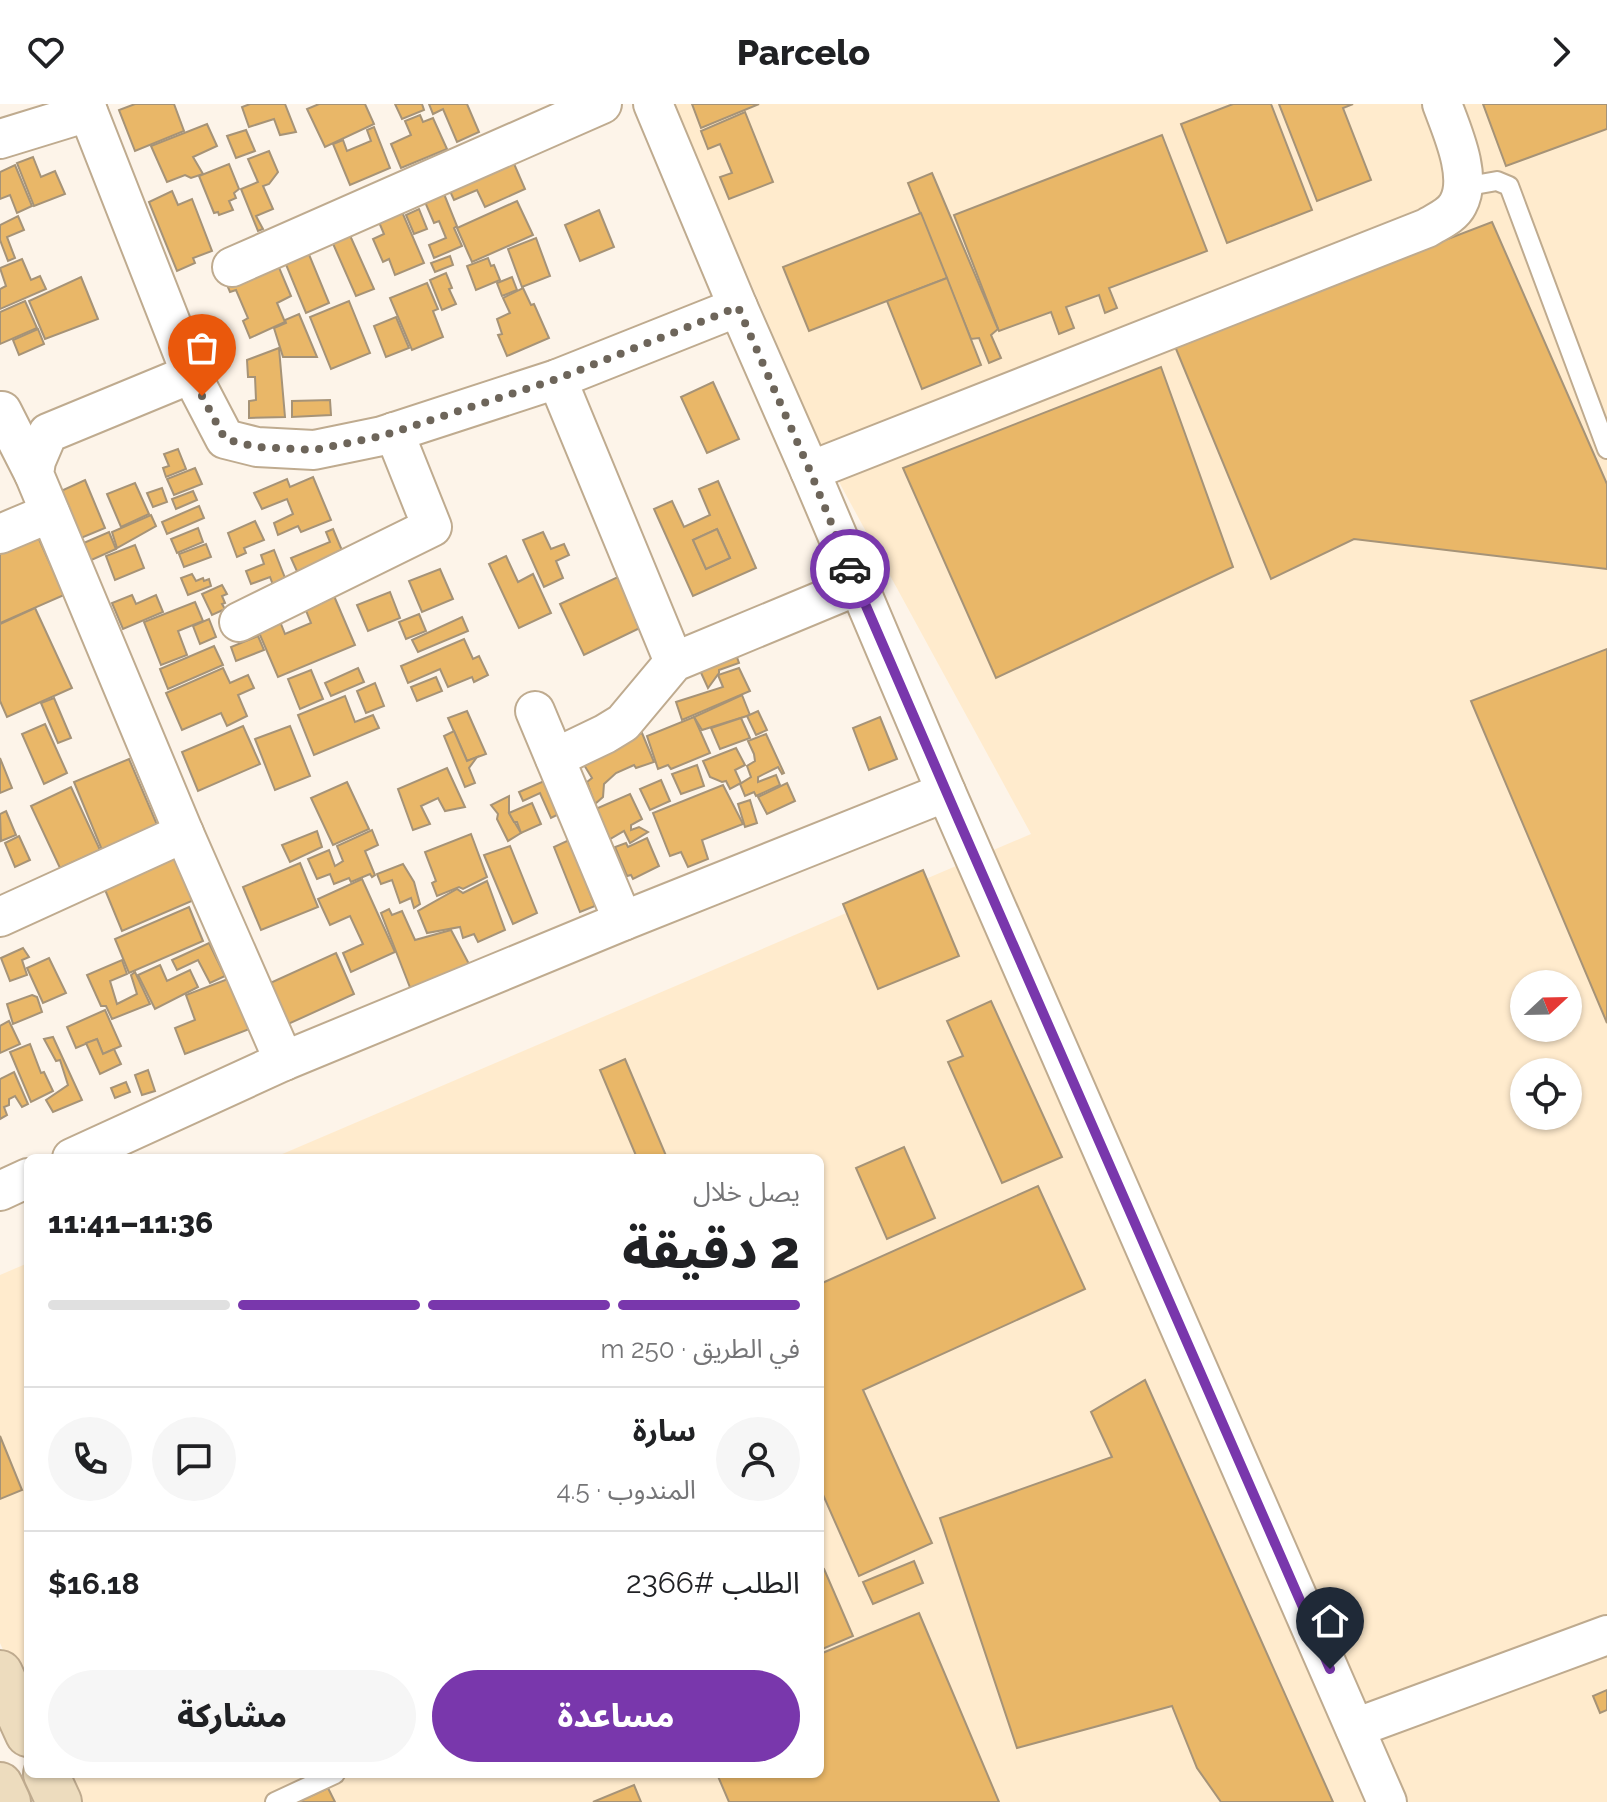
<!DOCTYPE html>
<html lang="ar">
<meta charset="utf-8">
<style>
:root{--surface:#fff;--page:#f6f6f6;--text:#202124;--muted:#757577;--line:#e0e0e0;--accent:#7937ac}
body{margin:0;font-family:Raleway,"Noto Sans Arabic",sans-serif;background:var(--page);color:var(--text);direction:rtl;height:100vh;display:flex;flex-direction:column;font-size:30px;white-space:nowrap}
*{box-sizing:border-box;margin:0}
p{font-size:26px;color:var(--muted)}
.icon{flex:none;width:44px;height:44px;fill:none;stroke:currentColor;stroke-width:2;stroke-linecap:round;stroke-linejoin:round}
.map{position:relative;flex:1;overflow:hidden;direction:ltr}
.side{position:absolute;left:24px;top:1050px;width:800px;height:624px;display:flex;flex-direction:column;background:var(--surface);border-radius:12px;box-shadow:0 2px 6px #0004;direction:rtl}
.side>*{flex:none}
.needle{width:52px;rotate:68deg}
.buttons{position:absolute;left:1510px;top:866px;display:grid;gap:16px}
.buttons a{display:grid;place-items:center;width:72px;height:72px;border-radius:50%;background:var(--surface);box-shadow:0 2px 6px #0004;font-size:40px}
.pin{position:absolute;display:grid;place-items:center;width:68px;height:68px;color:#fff;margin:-82px -34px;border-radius:50% 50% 50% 0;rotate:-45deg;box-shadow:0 0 8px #0007}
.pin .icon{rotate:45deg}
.courier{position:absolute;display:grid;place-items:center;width:80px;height:80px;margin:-40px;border:6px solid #7937ac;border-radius:50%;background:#fff;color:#222;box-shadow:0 2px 10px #0007}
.summary em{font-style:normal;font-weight:800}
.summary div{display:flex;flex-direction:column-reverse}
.summary{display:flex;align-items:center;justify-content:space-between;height:136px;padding:0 24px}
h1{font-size:52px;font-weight:800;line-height:60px}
.bar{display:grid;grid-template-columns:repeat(4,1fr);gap:12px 8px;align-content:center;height:96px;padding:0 24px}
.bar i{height:10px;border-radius:6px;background:var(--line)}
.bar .current{background:var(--accent)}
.bar p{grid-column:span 4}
.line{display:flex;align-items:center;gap:20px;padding:0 24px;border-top:2px solid var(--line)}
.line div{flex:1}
.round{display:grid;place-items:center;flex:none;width:84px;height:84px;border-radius:42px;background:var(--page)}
.action{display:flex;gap:16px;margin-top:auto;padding:16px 24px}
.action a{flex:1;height:92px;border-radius:48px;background:var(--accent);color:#fff;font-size:32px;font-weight:800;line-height:92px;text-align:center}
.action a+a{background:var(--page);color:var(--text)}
header{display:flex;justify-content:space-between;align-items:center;height:104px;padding:0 24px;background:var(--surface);font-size:36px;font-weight:800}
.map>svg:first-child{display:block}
.built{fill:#ffebcd;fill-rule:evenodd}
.building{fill:#e9b768;stroke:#a69377;stroke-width:2;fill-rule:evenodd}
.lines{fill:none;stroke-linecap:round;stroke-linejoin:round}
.lane-casing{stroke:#bfab8f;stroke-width:22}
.street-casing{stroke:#bfab8f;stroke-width:42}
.secondary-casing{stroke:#bfab8f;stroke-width:48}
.lane{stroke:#fff;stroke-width:18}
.street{stroke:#fff;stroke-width:38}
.secondary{stroke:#eddcbe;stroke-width:44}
.done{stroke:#6d655a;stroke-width:8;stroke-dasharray:0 14.4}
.route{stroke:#7937ac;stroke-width:10}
</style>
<header><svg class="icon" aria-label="forward" viewBox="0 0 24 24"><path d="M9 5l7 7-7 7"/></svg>Parcelo<svg class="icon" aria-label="heart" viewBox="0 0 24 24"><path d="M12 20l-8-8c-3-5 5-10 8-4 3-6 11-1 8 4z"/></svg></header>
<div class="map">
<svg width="1607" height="1698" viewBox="0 0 1607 1698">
<rect width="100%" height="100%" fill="#fdf4e9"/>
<g class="built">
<path d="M674 0H1607V1698H71L58 1670H820V1054H273L1031 730 827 356ZM1524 880H1568V924H1524ZM1524 968H1568V1012H1524Z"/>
<path d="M28 1159V1602L0 1539V1171Z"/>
</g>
<g class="building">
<path d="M135 0H174L184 27 135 47 119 6Z"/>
<path d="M250 0H285L296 28 280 31 274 15 249 23 242 3Z"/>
<path d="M319 0H365L374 20 325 43 307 5Z"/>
<path d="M395 0H422L424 6 402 15Z"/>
<path d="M429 0H467L479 28 457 38 443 5 433 10Z"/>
<path d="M692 0H759L701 24Z"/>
<path d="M1233 0H1271L1312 106 1227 139 1181 20Z"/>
<path d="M1279 0H1353L1343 4 1371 76 1317 97Z"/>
<path d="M1483 0H1607V25L1506 62Z"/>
<path d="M745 8 773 78 729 95 720 73 732 69 720 40 708 45 701 27Z"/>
<path d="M420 11 423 18 433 14 447 45 401 64 391 40 411 31 405 17Z"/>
<path d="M207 20 217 42 193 53 203 70 191 74 185 71 167 78 151 42Z"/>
<path d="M374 23 390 64 350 81 333 40 343 36 347 47 371 37 367 26Z"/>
<path d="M246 26 255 47 236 54 227 32Z"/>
<path d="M1162 31 1207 147 1109 184 1117 204 1105 209 1099 191 1066 203 1074 224 1059 230 1051 208 999 227 954 111Z"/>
<path d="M508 46 525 85 485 103 477 86 454 96 444 74Z"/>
<path d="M269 47 278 68 269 80 263 82 273 105 256 112 263 125 258 127 241 85 258 78 248 55Z"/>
<path d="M33 53 41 73 55 67 65 90 34 102 17 59Z"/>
<path d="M229 60 239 85 234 89 236 94 229 97 233 106 219 111 218 108 214 109 199 72Z"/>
<path d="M15 61 32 102 17 109 10 91 0 95V68Z"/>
<path d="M932 69 998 225 991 231 1001 254 989 259 979 234 971 235 908 79Z"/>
<path d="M172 87 178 101 192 95 212 147 193 154 195 159 177 167 149 98Z"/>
<path d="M444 90 457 122 454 124 462 142 434 154 429 141 446 134 439 117 434 119 425 98Z"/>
<path d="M396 94 424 159 395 171 389 155 383 158 373 135 384 130 373 104Z"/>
<path d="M517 97 533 131 472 158 457 124Z"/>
<path d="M419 105 427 125 414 130 406 111Z"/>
<path d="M599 106 614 143 580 157 565 121Z"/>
<path d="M921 109 947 174 809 227 783 163Z"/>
<path d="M18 112 24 126 7 133 15 154 8 157 0 136V121Z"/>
<path d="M344 118 374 185 356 192 327 126Z"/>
<path d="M1492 118 1607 380V465L1354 435 1271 475 1174 240Z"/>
<path d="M536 134 550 172 522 183 508 145Z"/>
<path d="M303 136 329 199 306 209 280 146Z"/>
<path d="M272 147 291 192 277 199 285 218 250 234 243 217 248 214 236 186 230 188 222 169Z"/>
<path d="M450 152 453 161 435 168 431 159Z"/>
<path d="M488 154 491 162 494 161 500 176 476 186 467 162Z"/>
<path d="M22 155 31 176 40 172 46 185 0 205V185L6 182 0 164Z"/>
<path d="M446 169 452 184 449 185 456 200 442 206 430 176Z"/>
<path d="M81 173 98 215 45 235 29 197Z"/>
<path d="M512 173 517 186 502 192 497 179Z"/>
<path d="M947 174 981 261 922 285 887 197Z"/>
<path d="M427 179 438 205 433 207 443 233 412 246 390 194Z"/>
<path d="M523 184 531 201 534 200 549 234 507 252 498 231 502 230 497 215 510 209 503 194Z"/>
<path d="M25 197 37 224 0 240V208Z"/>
<path d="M349 197 370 249 331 265 310 213Z"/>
<path d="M299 210 317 253H283L274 224 286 219 285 216Z"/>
<path d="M396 213 409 244 386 253 374 222Z"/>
<path d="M38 225 44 240 19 251 13 236Z"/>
<path d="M279 244 285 313 249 314V297L256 296 255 273H248L247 256Z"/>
<path d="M1161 263 1233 463 996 574 903 364Z"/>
<path d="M713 278 739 335 707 349 681 293Z"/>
<path d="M330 296 331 311 292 313V297Z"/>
<path d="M178 345 186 365 166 373 163 364 169 362 164 350Z"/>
<path d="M195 364 202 380 174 391 167 375Z"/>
<path d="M313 373 331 416 301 428 298 422 278 431 274 419 293 410 287 395 262 405 254 389 287 375 290 383Z"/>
<path d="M85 376 105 424 81 434 61 387Z"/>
<path d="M718 377 756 464 693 492 654 405 672 397 684 423 710 411 699 385ZM717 425 730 454 706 465 693 436Z"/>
<path d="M135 379 149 410 121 423 107 390Z"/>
<path d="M162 384 167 398 153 403 147 389Z"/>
<path d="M193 387 197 396 176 405 172 395Z"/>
<path d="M199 402 204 414 167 430 162 418Z"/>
<path d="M151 411 156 422 117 444 112 428Z"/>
<path d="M255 417 264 436 244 444 246 449 237 453 228 429Z"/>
<path d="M34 424 64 491 0 519V439Z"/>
<path d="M198 424 203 438 177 449 171 435Z"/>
<path d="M333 425 346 456 300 474 291 454 330 438 326 428Z"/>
<path d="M717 425 730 454 706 465 693 436Z"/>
<path d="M109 428 116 445 87 458 79 441Z"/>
<path d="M543 428 551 445 564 440 569 451 556 457 563 474 544 483 523 436Z"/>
<path d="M206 440 211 453 184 463 179 450Z"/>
<path d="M135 441 144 464 115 476 106 452Z"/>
<path d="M274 446 289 484 276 489 270 473 251 480 246 467 264 460 261 451Z"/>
<path d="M506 452 518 478 533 470 551 509 519 524 489 460Z"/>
<path d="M440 465 453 495 422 508 409 477Z"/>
<path d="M192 470 196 477 203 474 204 477 209 475 211 482 188 491 181 474Z"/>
<path d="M620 472 644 522 584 551 560 500Z"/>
<path d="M222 481 227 490 222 492 225 499 222 500 225 505 212 511 202 490Z"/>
<path d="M390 488 400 514 368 527 357 501Z"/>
<path d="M132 491 136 500 156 491 163 508 123 525 112 499Z"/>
<path d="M334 492 355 541 278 573 257 524 279 515 285 530 311 519 305 504Z"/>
<path d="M195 498 203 517 178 527 187 551 161 561 144 518Z"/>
<path d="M35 504 72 584 7 613 0 597V520Z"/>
<path d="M419 510 426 527 406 535 399 518Z"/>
<path d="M462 513 468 527 418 548 412 536Z"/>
<path d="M209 515 216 533 200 540 193 522Z"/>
<path d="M258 532 264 546 236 557 231 543Z"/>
<path d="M464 535 473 555 479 552 488 571 474 578 472 573 448 583 440 565 408 579 401 562Z"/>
<path d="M214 542 223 561 168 585 160 565Z"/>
<path d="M734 545 739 559 719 566V569L708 584 697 560Z"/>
<path d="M1607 545V919L1471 597Z"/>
<path d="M223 564 230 579 248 571 254 584 238 591 247 612 227 622 221 609 182 626 166 589Z"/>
<path d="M358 564 364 578 331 592 325 579Z"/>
<path d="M739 564 750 587 682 616 676 598 723 583 718 571Z"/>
<path d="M311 566 323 595 300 605 288 575Z"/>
<path d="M436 573 442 587 417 597 411 583Z"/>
<path d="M375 579 384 602 366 609 357 587Z"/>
<path d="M742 591 750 611 702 626 694 613Z"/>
<path d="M345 592 355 618 373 611 379 624 314 651 298 611Z"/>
<path d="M54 594 71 634 58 639 41 599Z"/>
<path d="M467 607 486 650 467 657 448 614Z"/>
<path d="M758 607 767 626 756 631 747 612Z"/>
<path d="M694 613 710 649 671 665 668 661 658 665 647 632Z"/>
<path d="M880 613 897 655 869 666 853 624Z"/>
<path d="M741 614 750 634 720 645 711 624Z"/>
<path d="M45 620 67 669 44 680 22 630Z"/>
<path d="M243 622 260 660 198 687 182 648Z"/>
<path d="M290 622 310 672 275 686 255 635Z"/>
<path d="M454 627 467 657 477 653 469 664 475 679 465 683 444 632Z"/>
<path d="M642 629 654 658 636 664 634 661 616 669 604 680 603 693 595 700 587 678 592 674 578 651 619 639Z"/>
<path d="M766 630 784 669 782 670 778 663 758 673V678L776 671 780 681 756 692 754 688 745 692 740 680 751 673 747 662 755 657 754 650 748 637Z"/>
<path d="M736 644 745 661 735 666 741 679 730 685 726 677 722 678 710 673 703 657Z"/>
<path d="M0 654 12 684 0 689Z"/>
<path d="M129 655 158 723 102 746 74 678Z"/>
<path d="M697 661 704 682 681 690 672 670Z"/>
<path d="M447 664 465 703 445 707 438 694 421 702 430 720 413 726 398 685Z"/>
<path d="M551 674 565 707 551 714 540 689 523 697 519 688Z"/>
<path d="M661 676 670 697 650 706 640 685Z"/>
<path d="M347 678 369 725 333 741 311 694Z"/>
<path d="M787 679 795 697 767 710 758 693Z"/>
<path d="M723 681 743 720 702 736 708 755 688 763 681 748 670 752 653 709Z"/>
<path d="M71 683 100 746 60 764 31 702Z"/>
<path d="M630 690 642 715 631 721V726L639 723 648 728 630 739 624 727 605 738 591 707Z"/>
<path d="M509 692V709L521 729 508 737 497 715 498 710 491 701Z"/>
<path d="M750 696 757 719 745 723 738 700Z"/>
<path d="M532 699 541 720 521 729 517 718H514L509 709Z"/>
<path d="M6 707 16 731 1 737 0 710Z"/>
<path d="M372 726 378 741 365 747 375 771 372 773 370 770 351 778 349 774 334 780 330 770 317 775 308 755 329 746 335 762 343 757 337 742Z"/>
<path d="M317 727 322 743 290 758 282 741Z"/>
<path d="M471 730 487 773 463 785 459 783 437 792 432 779 436 777 425 748Z"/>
<path d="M19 732 30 756 15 763 5 739Z"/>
<path d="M647 734 659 762 633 775 631 771 627 772 615 743 626 739 628 743Z"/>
<path d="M569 736 595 802 580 808 554 743Z"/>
<path d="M510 742 537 809 513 820 484 751Z"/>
<path d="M173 745 194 796 122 827 101 776Z"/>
<path d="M300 759 318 803 261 826 243 783Z"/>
<path d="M403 760 414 778 420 800 414 804 411 794 400 799 392 776 381 780 377 770Z"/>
<path d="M923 766 959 852 878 885 843 800Z"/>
<path d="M362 775 395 848 351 868 343 849 363 840 350 812 330 821 318 795Z"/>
<path d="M487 777 505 826 478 838 474 830 463 834 460 823 427 829 418 807 457 785 463 789Z"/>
<path d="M189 803 203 837 129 869 115 835Z"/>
<path d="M389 805 392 811 402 807 415 836 451 826 469 860 411 886 381 809Z"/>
<path d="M209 839 225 872 210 879 198 856 177 866 172 856Z"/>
<path d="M23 844 29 853 22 856 27 871 10 877 1 854Z"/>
<path d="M336 849 354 890 286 921 268 880Z"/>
<path d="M49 854 66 889 43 899 27 864Z"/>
<path d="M122 856 127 870 110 877 117 900 137 890 131 871 135 868 150 900 112 915 106 902H101L87 871Z"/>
<path d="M160 861 167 877 190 866 198 883 155 905 138 871Z"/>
<path d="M233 873 252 924 185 950 175 924 195 916 186 891Z"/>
<path d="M32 891 37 893 42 908 13 920 7 900Z"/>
<path d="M991 897 1062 1053 1002 1079 948 958 963 952 947 917Z"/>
<path d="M105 906 121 942 103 950 97 935 76 944 67 923Z"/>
<path d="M9 917 20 940 0 949V922Z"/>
<path d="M53 933 82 996 53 1008 46 996 68 981 60 956 56 957 44 935Z"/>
<path d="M97 935 103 950 114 945 121 960 100 970 86 939Z"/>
<path d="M30 940 41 969 44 968 53 987 31 998 10 948Z"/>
<path d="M625 955 667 1054H637L600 966Z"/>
<path d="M148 966 155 987 142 991 135 971Z"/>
<path d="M14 968 28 1000 22 1003 15 992 9 995V1001L4 1003 7 1011 0 1015V975Z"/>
<path d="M126 978 130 988 115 994 111 984Z"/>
<path d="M904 1043 935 1114 887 1135 856 1064Z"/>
<path d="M1038 1082 1085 1185 863 1286 932 1439 859 1472 820 1384V1180Z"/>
<path d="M1145 1276 1333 1698H1221L1197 1664 1172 1602 1017 1644 940 1414 1112 1353 1091 1308Z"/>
<path d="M0 1332 22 1386 0 1395Z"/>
<path d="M914 1457 923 1479 873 1500 863 1478Z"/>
<path d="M824 1465 853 1532 820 1546V1467Z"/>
<path d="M919 1509 999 1698H729L717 1670H820V1550Z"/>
<path d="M1607 1586V1606L1600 1609 1593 1592Z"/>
<path d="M634 1681 641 1698H593Z"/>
<path d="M328 1684 335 1698H298Z"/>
</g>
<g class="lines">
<g class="lane-casing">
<g id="lane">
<path d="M1463 83 1497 77 1509 82 1607 345"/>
<path d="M275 1698 335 1670"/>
</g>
</g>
<g class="street-casing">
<g id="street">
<path d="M85 0 191 270 225 335 257 343 314 346 382 332 557 275 738 203"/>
<path d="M653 0 738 203 810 367 946 688 1387 1698"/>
<path d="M0 35 88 8"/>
<path d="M232 163 602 0"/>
<path d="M191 270 48 329 36 357 34 370 184 729 284 957"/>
<path d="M557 275 674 558"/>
<path d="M0 308 2 307 34 370"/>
<path d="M810 367 1427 124C1438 117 1452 112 1458 100 1473 73 1452 27 1442 0"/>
<path d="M0 430 50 409"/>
<path d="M239 518 432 423 394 328"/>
<path d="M535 607 623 817"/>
<path d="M555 654 605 630 623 619 674 558 857 482"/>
<path d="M0 813 184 729"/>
<path d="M72 1054 284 957 623 817 946 688"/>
<path d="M0 1087 28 1074"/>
<path d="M1355 1624 1607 1531"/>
</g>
</g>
<g class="secondary-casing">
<g id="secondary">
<path d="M0 1569 28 1630"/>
<path d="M46 1670 59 1698"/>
<path d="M0 1681 8 1698"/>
</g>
</g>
<use href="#lane" class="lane"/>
<use href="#street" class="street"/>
<use href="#secondary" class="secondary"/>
</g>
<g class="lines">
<path class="done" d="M202 292 225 335 257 343 314 346 382 332 557 275 738 203 810 367 850 465"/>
<path class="route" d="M850 465 959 717 1330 1565"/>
</g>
</svg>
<div class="buttons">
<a><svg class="needle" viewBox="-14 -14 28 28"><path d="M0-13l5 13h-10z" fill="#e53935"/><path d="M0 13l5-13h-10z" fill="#757577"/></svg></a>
<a><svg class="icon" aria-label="locate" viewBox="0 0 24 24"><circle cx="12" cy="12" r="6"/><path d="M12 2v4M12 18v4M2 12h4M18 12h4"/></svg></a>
</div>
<div class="pin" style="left:202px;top:292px;background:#ea580c"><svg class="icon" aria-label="bag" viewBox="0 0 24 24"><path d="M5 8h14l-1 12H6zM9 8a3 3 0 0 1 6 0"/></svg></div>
<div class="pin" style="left:1330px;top:1565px;background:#1f2937"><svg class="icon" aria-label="home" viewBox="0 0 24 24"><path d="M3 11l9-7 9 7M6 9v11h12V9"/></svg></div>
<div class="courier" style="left:850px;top:465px"><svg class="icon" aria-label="car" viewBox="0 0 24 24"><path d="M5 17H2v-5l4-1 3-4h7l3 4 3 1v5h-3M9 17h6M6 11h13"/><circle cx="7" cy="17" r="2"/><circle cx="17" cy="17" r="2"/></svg></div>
<section class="side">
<div class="summary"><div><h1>2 دقيقة</h1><p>يصل خلال</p></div><em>11:36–11:41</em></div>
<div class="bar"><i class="current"></i><i class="current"></i><i class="current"></i><i></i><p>في الطريق · 250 m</p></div>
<div class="line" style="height:144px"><a class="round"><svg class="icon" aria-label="person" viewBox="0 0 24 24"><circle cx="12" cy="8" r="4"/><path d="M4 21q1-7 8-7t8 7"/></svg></a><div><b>سارة</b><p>المندوب · 4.5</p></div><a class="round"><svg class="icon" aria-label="chat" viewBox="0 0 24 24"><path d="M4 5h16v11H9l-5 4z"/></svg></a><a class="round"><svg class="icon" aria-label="phone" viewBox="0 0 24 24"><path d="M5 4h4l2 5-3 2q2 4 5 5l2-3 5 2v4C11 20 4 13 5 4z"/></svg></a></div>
<div class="line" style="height:104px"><div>الطلب #2366</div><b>$16.18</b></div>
<div class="action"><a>مساعدة</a><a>مشاركة</a></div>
</section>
</div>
